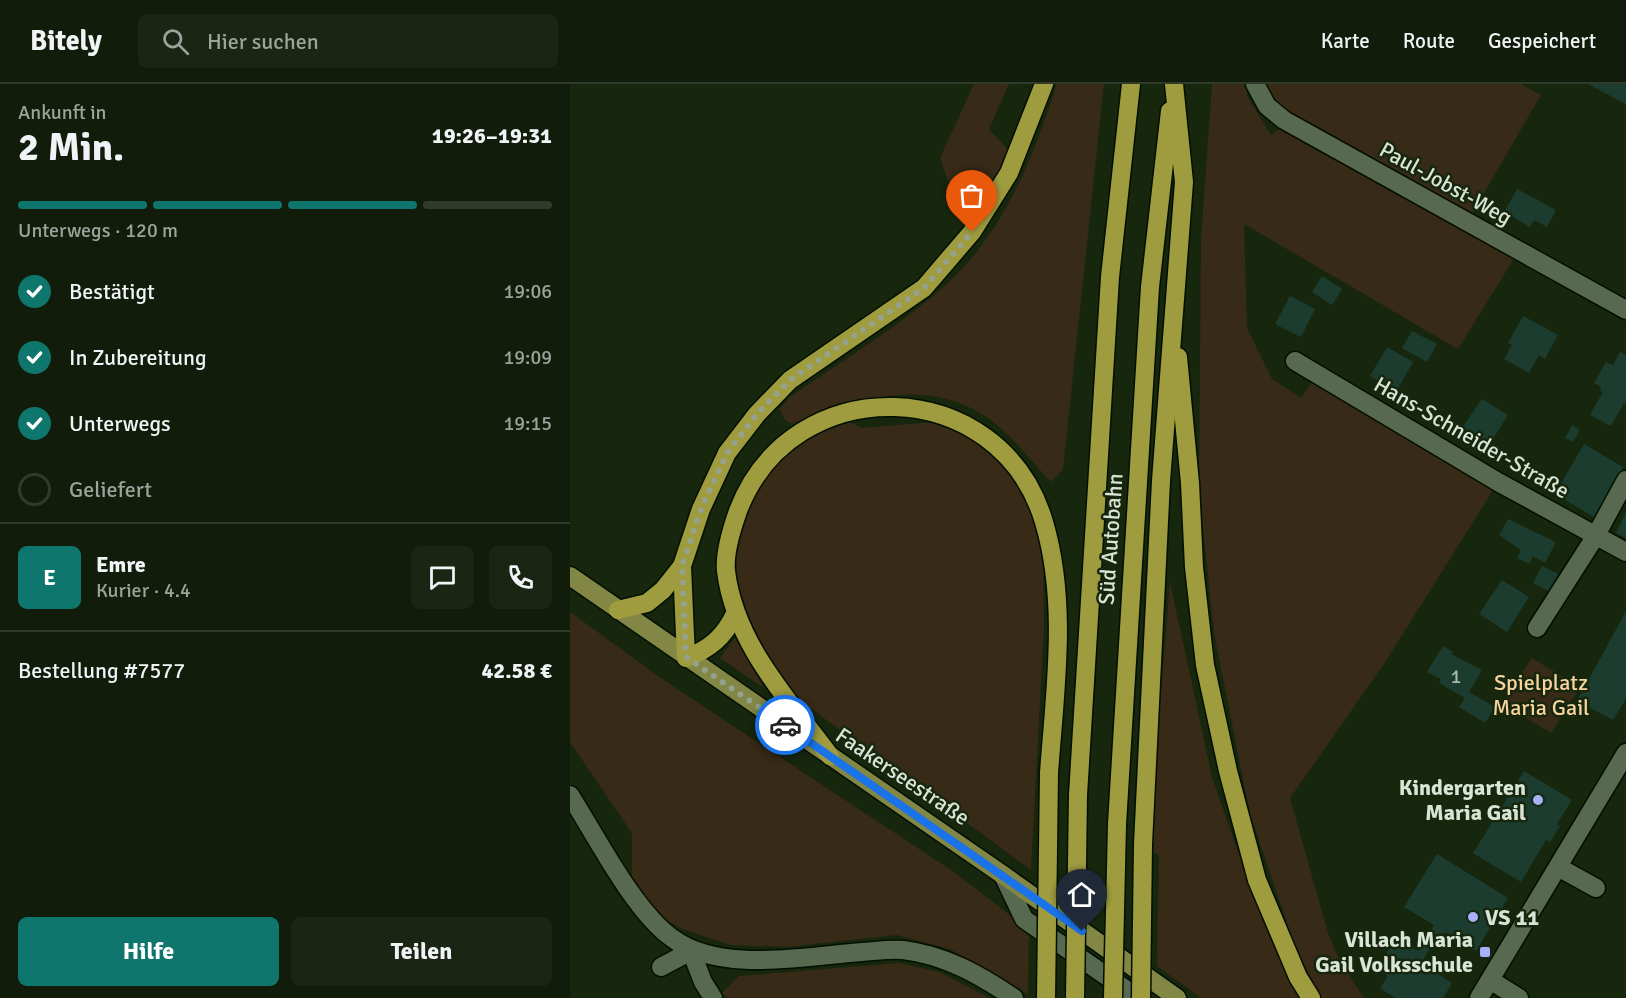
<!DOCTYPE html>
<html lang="de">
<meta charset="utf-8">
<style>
:root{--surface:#111d0a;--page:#1a2613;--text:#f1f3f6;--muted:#9ca29c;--line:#303b2b;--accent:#0f766e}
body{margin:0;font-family:Signika,sans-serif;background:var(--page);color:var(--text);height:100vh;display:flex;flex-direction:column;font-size:22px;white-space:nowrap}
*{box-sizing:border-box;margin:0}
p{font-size:20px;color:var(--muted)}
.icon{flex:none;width:33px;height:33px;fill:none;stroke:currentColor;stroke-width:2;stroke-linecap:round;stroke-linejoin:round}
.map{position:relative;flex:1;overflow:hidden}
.sheet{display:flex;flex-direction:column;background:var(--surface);width:570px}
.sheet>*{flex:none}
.pin{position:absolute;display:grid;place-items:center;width:51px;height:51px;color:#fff;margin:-62px -26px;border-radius:50% 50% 50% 0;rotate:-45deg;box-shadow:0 0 6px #0007}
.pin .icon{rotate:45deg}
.courier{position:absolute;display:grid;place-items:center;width:60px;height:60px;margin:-30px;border:4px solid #1a73e8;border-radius:50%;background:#fff;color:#222;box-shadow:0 2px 8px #0007}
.overview em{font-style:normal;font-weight:700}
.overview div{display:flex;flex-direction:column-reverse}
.overview{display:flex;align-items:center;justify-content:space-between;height:102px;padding:0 18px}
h1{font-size:39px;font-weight:700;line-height:45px}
.bar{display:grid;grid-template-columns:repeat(4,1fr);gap:9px 6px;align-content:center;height:72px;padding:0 18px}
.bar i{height:8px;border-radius:4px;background:var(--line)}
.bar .on{background:var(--accent)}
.bar p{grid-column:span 4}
.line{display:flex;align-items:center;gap:15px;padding:0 18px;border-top:2px solid var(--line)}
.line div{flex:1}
.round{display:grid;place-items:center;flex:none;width:63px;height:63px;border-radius:9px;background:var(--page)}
ol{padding:0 18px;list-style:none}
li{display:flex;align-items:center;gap:18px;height:66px}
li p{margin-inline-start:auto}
li .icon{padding:6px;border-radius:50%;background:var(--accent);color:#fff;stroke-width:4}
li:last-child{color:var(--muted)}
li i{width:33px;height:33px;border:3px solid var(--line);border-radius:50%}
.primary-button{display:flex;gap:12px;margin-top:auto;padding:12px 18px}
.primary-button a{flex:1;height:69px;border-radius:9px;background:var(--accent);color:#fff;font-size:24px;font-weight:700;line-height:69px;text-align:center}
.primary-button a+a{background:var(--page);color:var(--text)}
header{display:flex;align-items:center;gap:36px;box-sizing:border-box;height:84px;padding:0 30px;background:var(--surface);border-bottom:2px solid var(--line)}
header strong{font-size:28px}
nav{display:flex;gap:33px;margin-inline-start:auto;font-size:21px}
.search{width:420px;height:54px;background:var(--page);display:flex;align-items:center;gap:15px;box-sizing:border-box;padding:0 21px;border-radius:9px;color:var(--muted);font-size:22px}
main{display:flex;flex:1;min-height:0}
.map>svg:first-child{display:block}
.green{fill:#372a17}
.building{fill:#1b3c2e}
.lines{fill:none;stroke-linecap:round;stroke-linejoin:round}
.minor-casing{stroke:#030f00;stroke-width:21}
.major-casing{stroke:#030f00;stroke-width:21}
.highway-casing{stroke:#030f00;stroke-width:21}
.minor{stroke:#57694e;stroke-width:18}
.major{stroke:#828745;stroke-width:18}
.highway{stroke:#9f9b3f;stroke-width:18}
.highway-bridge-casing{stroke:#030f00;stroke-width:21;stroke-linecap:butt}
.highway-bridge{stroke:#9f9b3f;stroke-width:18}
.done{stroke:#95a28f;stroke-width:6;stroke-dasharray:0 10.8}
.route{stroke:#1a73e8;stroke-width:8}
.poi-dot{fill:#a7b1fc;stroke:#17270e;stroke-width:2}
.labels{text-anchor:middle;stroke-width:5;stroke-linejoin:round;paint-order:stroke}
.number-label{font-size:20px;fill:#aabaaa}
.street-label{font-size:22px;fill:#d9e4d4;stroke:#17270e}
.park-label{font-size:22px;fill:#f7d49e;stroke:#17270e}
.poi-label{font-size:22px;font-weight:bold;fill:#d9e4d4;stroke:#17270e;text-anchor:end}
</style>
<header>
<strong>Bitely</strong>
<div class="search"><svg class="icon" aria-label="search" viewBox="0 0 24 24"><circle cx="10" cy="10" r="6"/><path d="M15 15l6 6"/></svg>Hier suchen</div>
<nav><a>Karte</a><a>Route</a><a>Gespeichert</a></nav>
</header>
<main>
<section class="sheet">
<div class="overview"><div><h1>2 Min.</h1><p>Ankunft in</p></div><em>19:26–19:31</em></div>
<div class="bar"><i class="on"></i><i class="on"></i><i class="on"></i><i></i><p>Unterwegs · 120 m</p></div>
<ol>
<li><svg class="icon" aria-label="check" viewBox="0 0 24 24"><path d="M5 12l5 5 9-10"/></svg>Bestätigt<p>19:06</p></li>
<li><svg class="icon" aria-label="check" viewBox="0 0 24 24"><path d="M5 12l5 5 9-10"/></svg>In Zubereitung<p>19:09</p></li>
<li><svg class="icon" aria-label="check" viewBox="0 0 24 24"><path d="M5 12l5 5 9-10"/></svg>Unterwegs<p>19:15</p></li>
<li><i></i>Geliefert</li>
</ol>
<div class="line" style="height:108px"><b class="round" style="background:var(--accent);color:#fff">E</b><div><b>Emre</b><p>Kurier · 4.4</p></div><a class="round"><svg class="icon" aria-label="chat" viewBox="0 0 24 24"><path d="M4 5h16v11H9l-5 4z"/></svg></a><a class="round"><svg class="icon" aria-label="phone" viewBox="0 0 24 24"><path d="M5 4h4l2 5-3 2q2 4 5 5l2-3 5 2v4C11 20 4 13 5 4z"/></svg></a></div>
<div class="line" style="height:78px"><div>Bestellung #7577</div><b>42.58 €</b></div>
<div class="primary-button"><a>Hilfe</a><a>Teilen</a></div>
</section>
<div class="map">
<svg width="1056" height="914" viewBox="0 0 1056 914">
<rect width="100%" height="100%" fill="#17270e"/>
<g class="green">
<path d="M404 0H439L419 45 440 68 419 111 403 116 389 127 370 74Z"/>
<path d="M487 0H534L493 385 481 398C460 376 439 347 412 330 351 293 283 316 222 340L215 336 210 325 219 314C274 275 336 239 385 192 437 141 465 68 487 0Z"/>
<path d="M642 0H677V12L701 51 713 42 945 173 888 265 674 140 677 244 702 295 731 314 744 295 923 406 814 580 720 714 758 849 771 879 794 914H751L724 860 680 730 644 549 629 406 631 156Z"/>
<path d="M695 0H951L971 11 900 133 719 32 700 13Z"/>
<path d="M278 337 291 344 365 338 394 351 421 369 449 401 467 439 473 463 474 542 461 786 236 621C216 601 193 576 181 549 142 454 184 371 278 337Z"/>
<path d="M600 498 642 693 676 791 730 914H631L587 882 589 772 581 765 585 681Z"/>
<path d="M0 528 95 597 387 790 459 846 458 910 380 865 327 851 217 863 160 861 110 844 88 830 62 792V749L0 658Z"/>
<path d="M165 554 194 604 150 574Z"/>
<path d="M962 574 1010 603 981 649 931 619Z"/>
<path d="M329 879 369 888 420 914H158L152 909 169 892Z"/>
</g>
<g class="building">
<path d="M1018 0H1056V20L1050 17Z"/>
<path d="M947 105 986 126 977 143 964 136 960 143 934 128Z"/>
<path d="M752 192 772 205 762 221 742 208Z"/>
<path d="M720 212 745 225 731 253 705 240Z"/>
<path d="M953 232 988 251 975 275 969 271 959 289 934 275 942 261 938 259Z"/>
<path d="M842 247 867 260 857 278 832 264Z"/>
<path d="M817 263 843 278 826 308 800 292Z"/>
<path d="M1050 268 1056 271V320L1054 319 1041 342 1020 331 1033 308 1030 307 1031 303 1024 299 1036 278 1043 281Z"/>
<path d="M912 315 938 331 913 371 885 354Z"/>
<path d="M1002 341 1010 346 1003 358 995 354Z"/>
<path d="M1014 360 1053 383 1024 433 985 410Z"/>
<path d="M1056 428V454L1046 449Z"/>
<path d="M938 435 986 458 975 479 963 472 959 480 947 474 951 466 929 451Z"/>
<path d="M972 482 988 490 979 507 963 499Z"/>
<path d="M932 496 959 513 937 548 909 530Z"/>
<path d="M1056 527V615L1043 636 1007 617Z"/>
<path d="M873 562 883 568 881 570 912 586 899 608 925 623 915 639 889 623 895 614 869 599 871 595 857 588Z"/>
<path d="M954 687 1002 716 987 740 990 742 980 758 976 756 951 798 903 769Z"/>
<path d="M867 770 938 814 906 867 875 848 867 860 864 858 851 879 882 899 873 914H825L810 904 818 892 807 885 826 854 848 867 864 841 834 823Z"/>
</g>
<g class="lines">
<g class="minor-casing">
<g id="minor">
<path d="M685 0 697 22 714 36 1056 226"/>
<path d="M725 277 928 398 1056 468"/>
<path d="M967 544 1025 453 1056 396"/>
<path d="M0 711C26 752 64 827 102 854 150 890 236 872 292 868 306 867 320 865 333 866 375 871 410 891 444 914"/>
<path d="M988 783 1026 804"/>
<path d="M433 791 454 835 568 914"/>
<path d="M121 867 133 898 143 914"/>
<path d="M91 883 121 867"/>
<path d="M920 896 949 914"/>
<path d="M909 914 1056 669"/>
</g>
</g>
<g class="major-casing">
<path id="major" d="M0 492 433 791 607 914"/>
</g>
<g class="highway-casing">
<g id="highway">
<path d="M608 273 620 399 624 483 635 581 658 687 687 796 728 893 741 914"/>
<path d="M112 482 116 574C140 565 154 553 165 530"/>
<path d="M48 526 77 519 93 506 112 482 131 425 157 369 187 330 220 296 354 204 402 148 439 89 474 0"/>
<path d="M260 672C218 615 165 560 156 487 154 469 162 444 168 427 222 284 430 289 474 438 498 519 485 606 479 689"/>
<path d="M508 711 540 193 561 0"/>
<path d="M547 740 580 203 600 27"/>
<path d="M573 760 591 397 614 98 604 0"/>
</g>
</g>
<use href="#minor" class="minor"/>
<use href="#major" class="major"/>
<use href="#highway" class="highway"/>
<g class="highway-bridge-casing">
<g id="highway-bridge">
<path d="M476 914 479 689"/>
<path d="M505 914 508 711"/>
<path d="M543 914 547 740"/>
<path d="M571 914 573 760"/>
</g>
</g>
<use href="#highway-bridge" class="highway-bridge"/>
</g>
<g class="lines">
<path class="done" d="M215 641 116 573 112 482 131 425 157 369 187 330 220 296 354 204 402 148"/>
<path class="route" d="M215 641 512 847"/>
</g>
<g class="poi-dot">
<circle cx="968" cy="716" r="6"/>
<circle cx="903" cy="833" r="6"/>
<rect x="909" y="862" width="12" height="12" rx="3"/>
</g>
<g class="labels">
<g class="number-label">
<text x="886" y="599">1</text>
</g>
<g class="street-label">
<text transform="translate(876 99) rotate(29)" y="8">Paul-Jobst-Weg</text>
<text transform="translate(902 353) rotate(30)" y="8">Hans-Schneider-Straße</text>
<text transform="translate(540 455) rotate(-86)" y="8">Süd Autobahn</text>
<text transform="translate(333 692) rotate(34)" y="8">Faakerseestraße</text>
</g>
<g class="park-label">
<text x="971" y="606">Spielplatz<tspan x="971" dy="25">Maria Gail</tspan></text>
</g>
<g class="poi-label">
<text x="956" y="711">Kindergarten<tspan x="956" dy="25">Maria Gail</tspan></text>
<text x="915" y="841" text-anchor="start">VS 11</text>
<text x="903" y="863">Villach Maria<tspan x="903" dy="25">Gail Volksschule</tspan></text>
</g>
</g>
</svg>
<div class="pin" style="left:402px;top:148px;background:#ea580c"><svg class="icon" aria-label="bag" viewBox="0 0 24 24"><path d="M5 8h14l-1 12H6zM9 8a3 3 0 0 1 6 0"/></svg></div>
<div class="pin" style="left:512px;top:847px;background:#1f2937"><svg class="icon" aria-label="home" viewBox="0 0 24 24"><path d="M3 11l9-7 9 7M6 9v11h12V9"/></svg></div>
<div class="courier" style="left:215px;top:641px"><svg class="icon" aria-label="car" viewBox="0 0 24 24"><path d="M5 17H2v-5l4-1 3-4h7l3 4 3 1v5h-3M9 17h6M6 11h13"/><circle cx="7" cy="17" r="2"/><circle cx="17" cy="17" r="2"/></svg></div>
</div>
</main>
